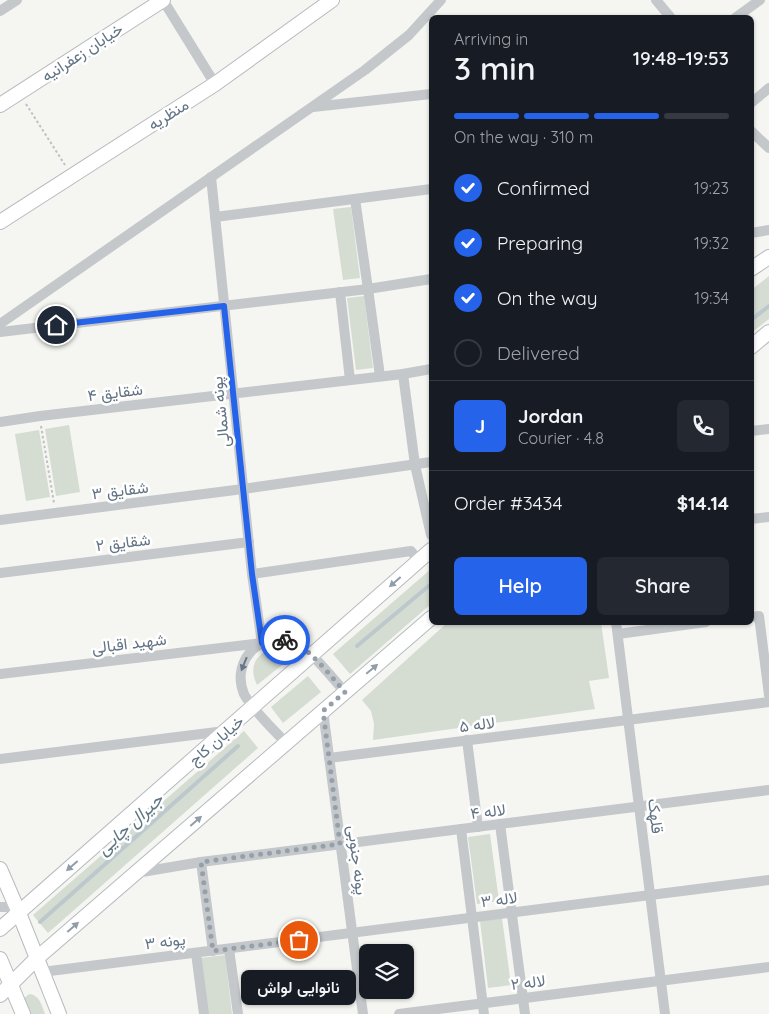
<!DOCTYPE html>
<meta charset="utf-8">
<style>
:root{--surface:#171b24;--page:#242831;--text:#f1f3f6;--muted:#9ea1a6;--line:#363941;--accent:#2563eb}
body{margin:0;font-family:Quicksand,Vazirmatn,sans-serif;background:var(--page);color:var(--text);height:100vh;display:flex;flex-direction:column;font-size:19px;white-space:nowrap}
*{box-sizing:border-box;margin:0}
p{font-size:16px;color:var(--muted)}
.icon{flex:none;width:28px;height:28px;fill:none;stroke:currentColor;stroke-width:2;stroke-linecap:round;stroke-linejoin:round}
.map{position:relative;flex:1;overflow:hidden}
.details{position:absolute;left:429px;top:15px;width:325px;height:610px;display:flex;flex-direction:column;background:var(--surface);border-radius:8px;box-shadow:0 1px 4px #0004}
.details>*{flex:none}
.controls{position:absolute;left:359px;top:944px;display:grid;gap:10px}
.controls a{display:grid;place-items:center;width:55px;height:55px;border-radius:8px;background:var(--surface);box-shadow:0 1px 4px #0004;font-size:25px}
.pin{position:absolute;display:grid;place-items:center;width:42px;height:42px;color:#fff;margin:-21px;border:2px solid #fff;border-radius:50%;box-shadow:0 1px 5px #0007}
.courier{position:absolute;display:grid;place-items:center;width:50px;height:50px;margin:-25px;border:4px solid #2563eb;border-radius:50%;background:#fff;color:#222;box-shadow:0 1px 6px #0007}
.bubble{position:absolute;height:35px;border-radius:8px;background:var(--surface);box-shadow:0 1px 4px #0004;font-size:16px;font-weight:600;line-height:35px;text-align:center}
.headline em{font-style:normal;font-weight:600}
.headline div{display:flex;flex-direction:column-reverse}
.headline{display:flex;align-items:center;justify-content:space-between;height:85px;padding:0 25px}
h1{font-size:32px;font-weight:600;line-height:38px}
.bar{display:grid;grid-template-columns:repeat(4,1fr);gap:8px 5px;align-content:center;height:60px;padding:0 25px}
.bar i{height:6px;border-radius:4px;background:var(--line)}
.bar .active{background:var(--accent)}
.bar p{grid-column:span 4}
.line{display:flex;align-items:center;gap:12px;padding:0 25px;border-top:1px solid var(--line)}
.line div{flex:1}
.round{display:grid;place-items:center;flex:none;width:52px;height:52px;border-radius:8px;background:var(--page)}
ol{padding:0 25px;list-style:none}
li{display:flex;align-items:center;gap:15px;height:55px}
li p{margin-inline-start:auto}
li .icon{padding:5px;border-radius:50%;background:var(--accent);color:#fff;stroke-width:4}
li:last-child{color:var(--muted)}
li i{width:28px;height:28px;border:2px solid var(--line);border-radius:50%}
.action{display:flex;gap:10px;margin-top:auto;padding:10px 25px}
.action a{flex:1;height:58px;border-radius:8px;background:var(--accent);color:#fff;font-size:20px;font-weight:600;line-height:58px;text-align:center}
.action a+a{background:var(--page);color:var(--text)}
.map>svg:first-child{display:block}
.green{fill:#d5ddd2}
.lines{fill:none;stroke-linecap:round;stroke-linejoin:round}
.stream{stroke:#bdc8cd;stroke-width:4}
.secondary-casing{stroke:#b6bbc0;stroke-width:16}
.path{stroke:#bec0c2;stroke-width:2;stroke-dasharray:2.5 2.5;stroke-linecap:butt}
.street{stroke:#c4c8cb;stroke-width:10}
.secondary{stroke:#fff;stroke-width:14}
.oneway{fill:#919da9}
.oneway2{fill:#677788}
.done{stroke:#95a0aa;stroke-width:5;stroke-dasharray:0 9}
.route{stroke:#2563eb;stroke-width:6}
.labels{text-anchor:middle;stroke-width:5;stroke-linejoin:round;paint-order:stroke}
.street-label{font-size:16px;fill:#627384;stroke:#fff}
.water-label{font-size:18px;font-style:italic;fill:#5e7681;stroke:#fff}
</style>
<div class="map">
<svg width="769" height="1014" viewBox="0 0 769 1014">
<rect width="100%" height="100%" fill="#f5f5f1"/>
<g class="green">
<path d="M351 207 360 278 343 280 333 209Z"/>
<path d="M769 276V319L751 333V290Z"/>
<path d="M364 296 373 368 356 370 347 298Z"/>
<path d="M69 425 80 492 56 496 45 429Z"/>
<path d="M39 430 50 497 26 501 15 434Z"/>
<path d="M431 569V604L350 674 333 654Z"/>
<path d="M448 622 601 623 609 678 589 681 595 709 373 740 374 724 371 711 362 700Z"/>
<path d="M271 649C280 649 285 651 292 657L257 685C249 669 254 655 271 649Z"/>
<path d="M308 676 321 692 283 723 271 707Z"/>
<path d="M244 731 258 748 48 933 33 915Z"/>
<path d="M490 834 499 901 477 904 468 837Z"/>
<path d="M502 918 511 985 488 988 480 921Z"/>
<path d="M225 955 232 1014H207L200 958Z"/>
<path d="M30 994C40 996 42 1006 45 1014H26L24 998 28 995Z"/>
</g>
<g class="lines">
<g class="stream">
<path d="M751 320 769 306"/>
<path d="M357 646 431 584"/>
<path d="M40 922 238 746"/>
</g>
<g class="secondary-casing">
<g id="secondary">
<path d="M0 105 163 0"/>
<path d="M0 222 215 84 332 0"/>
<path d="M751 269 769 257"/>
<path d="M751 347 769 332"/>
<path d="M0 869 19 913 59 1014"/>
<path d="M0 929 431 550"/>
<path d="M0 959 23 1014"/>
<path d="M0 995 36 959 431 618"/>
</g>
</g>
<g class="path">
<path d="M26 104 65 165"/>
<path d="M41 426 54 503"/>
</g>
<g class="street">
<path d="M163 0 215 84"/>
<path d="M656 0 671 18"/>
<path d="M0 11 17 0"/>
<path d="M735 18 760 0"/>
<path d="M751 103 769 88"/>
<path d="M313 107 431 94"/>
<path d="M751 131 769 148"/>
<path d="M355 199 368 289 380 376"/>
<path d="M215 217 431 189"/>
<path d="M751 233 769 230"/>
<path d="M340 292 350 380"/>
<path d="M0 324 365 70 409 35 441 0"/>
<path d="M0 332 368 289 431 279"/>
<path d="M403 374 415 465 431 535"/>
<path d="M0 422 40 416 403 374 431 369"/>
<path d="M751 431 769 429"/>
<path d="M751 519 769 517"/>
<path d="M0 520 243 489 431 462"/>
<path d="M0 573 249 542"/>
<path d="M252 574 411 551 419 561"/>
<path d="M751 617 759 616 769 695"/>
<path d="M616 622 665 1014"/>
<path d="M618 634 706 622"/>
<path d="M0 674 262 643 252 574 211 177"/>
<path d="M323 711 363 1014"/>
<path d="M467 740 478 827"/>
<path d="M286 743C275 731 251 708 244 694 229 658 267 625 300 645 314 654 333 679 345 692"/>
<path d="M329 758 769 702"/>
<path d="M0 759 225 731"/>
<path d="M500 824 525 1014"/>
<path d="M461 829 484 1014"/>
<path d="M201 862 213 951"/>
<path d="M136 873 201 862 769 790"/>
<path d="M0 907H16"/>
<path d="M229 949 238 1014"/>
<path d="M196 953 204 1014"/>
<path d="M42 972 769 880"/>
<path d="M399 1014 769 967"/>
</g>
<use href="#secondary" class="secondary"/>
</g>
<defs><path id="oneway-solid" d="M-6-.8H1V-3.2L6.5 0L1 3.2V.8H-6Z" transform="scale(1.25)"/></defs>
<g class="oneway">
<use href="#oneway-solid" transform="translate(395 582) rotate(139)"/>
<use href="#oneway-solid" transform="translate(372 669) rotate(-40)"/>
<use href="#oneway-solid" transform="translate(196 821) rotate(-41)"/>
<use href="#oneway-solid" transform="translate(72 866) rotate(139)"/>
<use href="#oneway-solid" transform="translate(73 927) rotate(-41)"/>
</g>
<use class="oneway2" href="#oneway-solid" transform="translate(244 664) rotate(112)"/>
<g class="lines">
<path class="done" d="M285 640C307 643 330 676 345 692L323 711 340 844 201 862 213 951 299 940"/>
<path class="route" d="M56 325 224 306 252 574 262 643 277 639 285 640"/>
</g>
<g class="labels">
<g class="street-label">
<text transform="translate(82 52) rotate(-33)" y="6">خیابان زعفرانیه</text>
<text transform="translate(168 114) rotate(-32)" y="6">منظریه</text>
<text transform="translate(115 392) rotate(-7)" y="6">شقایق ۴</text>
<text transform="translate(220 412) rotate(-96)" y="6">پونه شمالی</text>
<text transform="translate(120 490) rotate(-7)" y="6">شقایق ۳</text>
<text transform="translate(123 542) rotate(-7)" y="6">شقایق ۲</text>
<text transform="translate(129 643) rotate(-7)" y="6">شهید اقبالی</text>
<text transform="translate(477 724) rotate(-7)" y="6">لاله ۵</text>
<text transform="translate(216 740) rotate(-41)" y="6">خیابان کاج</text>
<text transform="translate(488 811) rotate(-7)" y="6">لاله ۴</text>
<text transform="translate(656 816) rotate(83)" y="6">قلهک</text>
<text transform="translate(358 860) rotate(83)" y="6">پونه جنوبی</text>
<text transform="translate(499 899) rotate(-7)" y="6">لاله ۳</text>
<text transform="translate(165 941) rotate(-7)" y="6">پونه ۳</text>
<text transform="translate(528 982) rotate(-7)" y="6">لاله ۲</text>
</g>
<g class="water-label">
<text transform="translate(130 824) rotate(-42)" y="6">جیرال چایی</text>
</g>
</g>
</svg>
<div class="controls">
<a><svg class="icon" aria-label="layers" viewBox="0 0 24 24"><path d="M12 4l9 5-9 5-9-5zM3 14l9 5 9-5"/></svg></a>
</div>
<div class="pin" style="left:299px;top:940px;background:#ea580c"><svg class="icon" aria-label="bag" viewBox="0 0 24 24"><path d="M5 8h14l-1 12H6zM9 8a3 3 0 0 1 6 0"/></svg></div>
<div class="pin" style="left:56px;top:325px;background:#1f2937"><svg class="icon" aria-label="home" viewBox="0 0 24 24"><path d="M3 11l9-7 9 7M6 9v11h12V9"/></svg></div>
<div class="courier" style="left:285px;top:640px"><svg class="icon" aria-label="bike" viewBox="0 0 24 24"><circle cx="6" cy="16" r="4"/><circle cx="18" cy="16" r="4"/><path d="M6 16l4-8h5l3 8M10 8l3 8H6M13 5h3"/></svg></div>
<div class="bubble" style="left:241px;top:970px;width:115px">نانوایی لواش</div>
<section class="details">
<div class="headline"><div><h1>3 min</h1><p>Arriving in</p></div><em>19:48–19:53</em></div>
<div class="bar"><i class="active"></i><i class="active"></i><i class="active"></i><i></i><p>On the way · 310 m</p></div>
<ol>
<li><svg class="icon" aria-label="check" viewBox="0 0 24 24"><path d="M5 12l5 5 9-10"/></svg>Confirmed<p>19:23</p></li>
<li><svg class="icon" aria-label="check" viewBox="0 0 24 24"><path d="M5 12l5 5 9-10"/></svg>Preparing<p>19:32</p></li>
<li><svg class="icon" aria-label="check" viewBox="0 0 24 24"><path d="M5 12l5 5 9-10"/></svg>On the way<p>19:34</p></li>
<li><i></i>Delivered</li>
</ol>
<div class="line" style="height:90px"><b class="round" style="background:var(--accent);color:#fff">J</b><div><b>Jordan</b><p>Courier · 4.8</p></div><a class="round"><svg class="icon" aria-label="phone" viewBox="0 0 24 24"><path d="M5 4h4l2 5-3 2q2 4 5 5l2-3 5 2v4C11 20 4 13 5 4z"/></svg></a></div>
<div class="line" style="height:65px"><div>Order #3434</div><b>$14.14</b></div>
<div class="action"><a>Help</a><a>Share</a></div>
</section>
</div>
